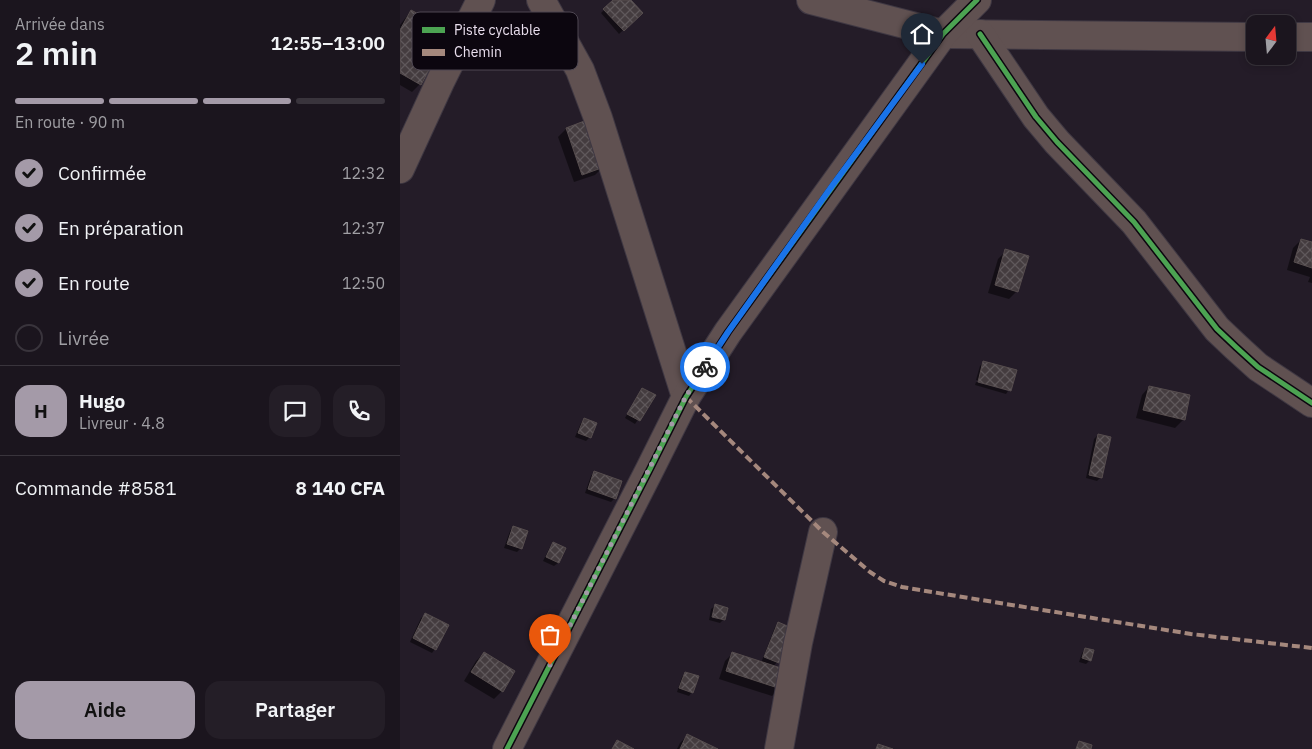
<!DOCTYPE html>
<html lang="fr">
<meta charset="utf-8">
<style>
:root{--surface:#1b151e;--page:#241e27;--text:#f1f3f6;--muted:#a09fa4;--line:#39343c;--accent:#a49aa8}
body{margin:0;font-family:"IBM Plex Sans",sans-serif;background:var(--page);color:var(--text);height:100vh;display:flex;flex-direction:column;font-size:19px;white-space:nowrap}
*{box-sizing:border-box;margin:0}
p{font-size:16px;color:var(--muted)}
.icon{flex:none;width:28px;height:28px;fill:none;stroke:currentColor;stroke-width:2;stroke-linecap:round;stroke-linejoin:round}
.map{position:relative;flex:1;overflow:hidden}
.details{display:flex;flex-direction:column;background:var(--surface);width:400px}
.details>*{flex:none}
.needle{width:32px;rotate:16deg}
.controls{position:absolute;left:846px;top:15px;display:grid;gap:10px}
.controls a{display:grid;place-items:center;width:50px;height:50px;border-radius:10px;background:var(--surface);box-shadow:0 2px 8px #0003,0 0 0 1px var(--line);font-size:25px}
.pin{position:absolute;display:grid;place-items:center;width:42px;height:42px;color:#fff;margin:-51px -21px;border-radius:50% 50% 50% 0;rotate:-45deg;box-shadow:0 0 5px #0007}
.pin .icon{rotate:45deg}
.courier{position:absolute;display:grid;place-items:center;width:50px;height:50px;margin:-25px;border:4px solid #1a73e8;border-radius:50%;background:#fff;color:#222;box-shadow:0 1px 6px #0007}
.headline em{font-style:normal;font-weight:600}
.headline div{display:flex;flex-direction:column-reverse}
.headline{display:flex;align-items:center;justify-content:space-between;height:85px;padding:0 15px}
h1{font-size:32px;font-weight:600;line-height:38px}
.bar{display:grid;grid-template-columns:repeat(4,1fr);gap:8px 5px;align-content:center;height:60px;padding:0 15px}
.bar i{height:6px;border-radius:4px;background:var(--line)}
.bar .on{background:var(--accent)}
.bar p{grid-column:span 4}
.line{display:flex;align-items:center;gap:12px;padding:0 15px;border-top:1px solid var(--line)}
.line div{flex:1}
.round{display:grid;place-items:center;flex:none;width:52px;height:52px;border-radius:15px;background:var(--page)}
ol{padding:0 15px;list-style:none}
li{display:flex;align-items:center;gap:15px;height:55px}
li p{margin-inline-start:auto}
li .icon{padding:5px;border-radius:50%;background:var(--accent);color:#111;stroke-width:4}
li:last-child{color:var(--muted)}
li i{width:28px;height:28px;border:2px solid var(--line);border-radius:50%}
.action{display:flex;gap:10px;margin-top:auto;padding:10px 15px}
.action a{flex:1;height:58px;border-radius:15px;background:var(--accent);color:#111;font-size:20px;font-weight:600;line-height:58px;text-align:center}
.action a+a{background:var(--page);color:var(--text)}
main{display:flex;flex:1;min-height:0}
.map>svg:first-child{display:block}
.shadow{fill:#0007}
.building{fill:url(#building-cross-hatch);stroke:#564d4e}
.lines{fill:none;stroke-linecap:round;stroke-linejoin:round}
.minor-casing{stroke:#3f3843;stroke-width:30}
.minor{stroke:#605151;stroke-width:28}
.quiet{stroke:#a5887d;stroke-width:4;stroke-dasharray:8 4;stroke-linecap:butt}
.cycleway-casing{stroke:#0c060f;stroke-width:8}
.cycleway{stroke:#4ca352;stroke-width:5}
.done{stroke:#a49aa8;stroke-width:5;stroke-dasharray:0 9}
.route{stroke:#1a73e8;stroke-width:6}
.key{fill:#0c060f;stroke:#4e4752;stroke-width:1}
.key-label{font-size:14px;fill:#e9deed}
</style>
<main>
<section class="details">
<div class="headline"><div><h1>2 min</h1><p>Arrivée dans</p></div><em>12:55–13:00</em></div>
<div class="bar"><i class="on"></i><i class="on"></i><i class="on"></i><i></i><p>En route · 90 m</p></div>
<ol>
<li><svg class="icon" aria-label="check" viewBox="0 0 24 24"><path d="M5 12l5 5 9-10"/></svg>Confirmée<p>12:32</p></li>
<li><svg class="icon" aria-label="check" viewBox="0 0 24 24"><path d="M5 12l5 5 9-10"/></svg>En préparation<p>12:37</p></li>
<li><svg class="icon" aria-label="check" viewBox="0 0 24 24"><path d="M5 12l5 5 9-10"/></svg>En route<p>12:50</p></li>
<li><i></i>Livrée</li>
</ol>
<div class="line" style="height:90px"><b class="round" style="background:var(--accent);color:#111">H</b><div><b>Hugo</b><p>Livreur · 4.8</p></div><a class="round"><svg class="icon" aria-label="chat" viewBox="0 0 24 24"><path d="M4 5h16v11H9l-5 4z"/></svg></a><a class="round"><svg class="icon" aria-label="phone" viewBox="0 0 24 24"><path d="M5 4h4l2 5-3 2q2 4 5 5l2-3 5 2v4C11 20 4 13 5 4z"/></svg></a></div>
<div class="line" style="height:65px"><div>Commande #8581</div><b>8 140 CFA</b></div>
<div class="action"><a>Aide</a><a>Partager</a></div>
</section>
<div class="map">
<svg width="912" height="749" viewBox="0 0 912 749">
<defs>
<pattern id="building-cross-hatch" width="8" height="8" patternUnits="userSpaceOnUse" patternTransform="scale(1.25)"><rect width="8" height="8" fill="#443c3f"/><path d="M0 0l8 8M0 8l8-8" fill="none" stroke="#5f585b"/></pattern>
</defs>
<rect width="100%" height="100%" fill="#241c28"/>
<g class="shadow">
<path d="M215 0H229L241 13 219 34 201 13Z"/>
<path d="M11 11 20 84 12 92 0 85V25Z"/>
<path d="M166 129 203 167 195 175 174 182 158 137Z"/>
<path d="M901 240 912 243V283L908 282 910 277 887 270 893 248Z"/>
<path d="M606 251 617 291 609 299 588 293 598 259Z"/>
<path d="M584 362 615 371 609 391V389L576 380 580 366Z"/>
<path d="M576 382 608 391 606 394 575 385Z"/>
<path d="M749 387 789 396 783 420 775 428 736 418 742 395Z"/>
<path d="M242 389 254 396 235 424 225 418Z"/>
<path d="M184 419 190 437 186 441 175 437 181 423Z"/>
<path d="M698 435 701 477 697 481 686 478 694 439Z"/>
<path d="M194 472 215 498 211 502 185 493 191 476Z"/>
<path d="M114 527 121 548 117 552 104 548 110 531Z"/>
<path d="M153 544 164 549 158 563 154 566 143 561 150 547Z"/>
<path d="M315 606 324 619 320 623 309 620 311 609Z"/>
<path d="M25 615 35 649 32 653 10 642 21 618Z"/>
<path d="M378 624 377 662 373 667 380 688 372 696 319 679 325 661 333 653 361 663 375 627Z"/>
<path d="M686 649 690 660 686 664 679 662 682 653Z"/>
<path d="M84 653 102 691 94 699 64 681 76 661Z"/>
<path d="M285 673 292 692 289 696 277 692 282 677Z"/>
<path d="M288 735 315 749H277L280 743Z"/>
</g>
<g class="building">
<path d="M213 0H231L243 13 224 31 203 9Z"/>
<path d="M11 10 50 31 21 85 0 73V30Z"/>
<path d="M187 120 204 167 182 175 166 128Z"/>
<path d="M901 239 912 242V268L894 262Z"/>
<path d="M605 249 629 256 618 292 595 285Z"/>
<path d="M583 361 617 370 611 391 578 382Z"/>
<path d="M749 386 790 395 785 420 743 410Z"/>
<path d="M242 388 256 395 240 421 227 414Z"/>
<path d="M184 418 197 423 191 438 178 433Z"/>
<path d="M698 434 711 437 702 478 689 475Z"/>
<path d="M194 471 222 481 216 499 188 489Z"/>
<path d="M113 526 128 531 122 549 107 544Z"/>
<path d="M153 542 166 548 159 563 146 557Z"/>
<path d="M315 604 328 608 325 620 312 617Z"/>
<path d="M25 613 49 625 36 650 13 638Z"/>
<path d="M378 622 392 628 379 663 364 657Z"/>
<path d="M685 648 694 650 691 661 682 658Z"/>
<path d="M84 652 115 671 103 692 71 672Z"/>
<path d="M332 652 387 670 381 689 326 671Z"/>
<path d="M285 672 299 676 293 693 279 688Z"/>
<path d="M287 734 318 749H280Z"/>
<path d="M217 740 234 749H212Z"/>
<path d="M679 741 692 745 691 749H676Z"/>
<path d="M478 744 493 749H476Z"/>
</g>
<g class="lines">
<g class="minor-casing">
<g id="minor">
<path d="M141 0 180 70 198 118 286 397"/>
<path d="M411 0 543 34 855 37"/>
<path d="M580 34 636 117 657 142 734 222 817 329 836 347 858 367 912 403"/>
<path d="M888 37H912"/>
<path d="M0 169 41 80 81 0"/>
<path d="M107 749 250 469 286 397 328 332 543 34 577 0"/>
<path d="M379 749 398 643 423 532"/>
</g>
</g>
<use href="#minor" class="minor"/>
<path class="quiet" d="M286 397 423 532 470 572 484 581 502 587 532 592 791 634 912 648"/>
<g class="cycleway-casing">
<g id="cycleway">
<path d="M580 34 636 117 657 142 734 222 817 329 836 347 858 367 912 403"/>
<path d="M107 749 250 469 286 397 328 332 543 34 577 0"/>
</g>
</g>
<use href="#cycleway" class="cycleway"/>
</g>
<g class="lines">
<path class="done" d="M150 665 286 396 305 367"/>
<path class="route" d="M305 367 328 332 432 186 522 64"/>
</g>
<rect x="12" y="12" width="166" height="58" rx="8" class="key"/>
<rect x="22" y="27" width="23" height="6" fill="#4ca352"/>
<rect x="22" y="49" width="23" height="7" fill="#a5887d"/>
<g class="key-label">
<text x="54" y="35">Piste cyclable</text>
<text x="54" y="57">Chemin</text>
</g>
</svg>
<div class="controls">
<a><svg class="needle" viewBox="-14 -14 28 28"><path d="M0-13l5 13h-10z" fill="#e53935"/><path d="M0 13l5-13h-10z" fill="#a09fa4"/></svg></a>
</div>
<div class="pin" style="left:150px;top:665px;background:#ea580c"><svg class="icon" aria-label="bag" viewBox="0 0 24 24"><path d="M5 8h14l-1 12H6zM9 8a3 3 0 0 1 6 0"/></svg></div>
<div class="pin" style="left:522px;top:64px;background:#1f2937"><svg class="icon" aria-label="home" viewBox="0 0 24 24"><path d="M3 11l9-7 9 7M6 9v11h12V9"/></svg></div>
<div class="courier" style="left:305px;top:367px"><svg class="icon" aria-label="bike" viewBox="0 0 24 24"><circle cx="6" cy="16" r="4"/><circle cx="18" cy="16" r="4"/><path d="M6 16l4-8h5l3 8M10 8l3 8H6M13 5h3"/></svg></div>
</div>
</main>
